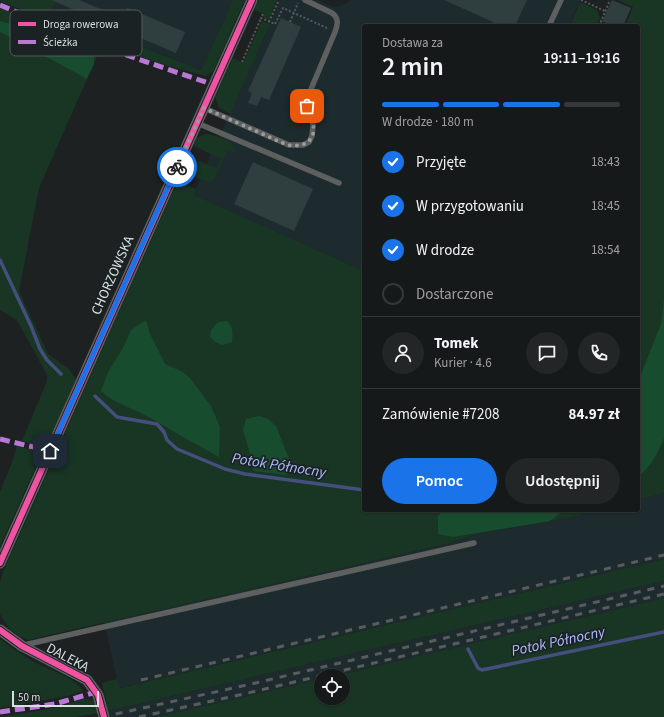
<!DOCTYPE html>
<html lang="pl">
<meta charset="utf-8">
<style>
:root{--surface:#16191a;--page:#232627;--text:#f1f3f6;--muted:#9ea0a2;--line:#353839;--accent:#1a73e8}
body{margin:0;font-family:"Source Sans 3",sans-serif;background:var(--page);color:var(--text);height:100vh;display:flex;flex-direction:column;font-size:15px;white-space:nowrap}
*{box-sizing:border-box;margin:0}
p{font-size:13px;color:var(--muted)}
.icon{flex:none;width:22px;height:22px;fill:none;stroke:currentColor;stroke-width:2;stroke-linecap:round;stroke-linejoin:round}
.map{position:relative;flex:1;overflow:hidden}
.panel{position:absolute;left:362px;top:24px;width:278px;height:488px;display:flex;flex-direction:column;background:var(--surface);border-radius:4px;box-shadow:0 1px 3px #0004,0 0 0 1px var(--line)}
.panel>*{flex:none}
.controls{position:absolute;left:314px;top:669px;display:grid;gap:8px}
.controls a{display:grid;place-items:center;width:36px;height:36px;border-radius:50%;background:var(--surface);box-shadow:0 1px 3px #0004,0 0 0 1px var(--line);font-size:20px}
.scale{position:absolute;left:12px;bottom:10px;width:87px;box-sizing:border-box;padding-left:4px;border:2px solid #d9dedf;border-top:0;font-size:11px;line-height:14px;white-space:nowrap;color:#d9dedf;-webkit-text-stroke:3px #1b2224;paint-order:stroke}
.pin{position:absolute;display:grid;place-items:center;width:34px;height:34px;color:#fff;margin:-17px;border-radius:8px;box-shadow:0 2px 6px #0006}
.courier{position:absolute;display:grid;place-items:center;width:40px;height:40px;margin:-20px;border:3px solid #1a73e8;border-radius:50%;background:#fff;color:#222;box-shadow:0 1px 5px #0007}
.head em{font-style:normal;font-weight:600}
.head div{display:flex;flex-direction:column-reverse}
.head{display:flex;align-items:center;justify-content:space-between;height:68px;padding:0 20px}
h1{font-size:26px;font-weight:600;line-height:30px}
.bar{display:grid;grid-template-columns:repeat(4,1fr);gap:6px 4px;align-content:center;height:48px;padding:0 20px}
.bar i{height:5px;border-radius:3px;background:var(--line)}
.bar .current{background:var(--accent)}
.bar p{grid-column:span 4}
.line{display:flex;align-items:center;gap:10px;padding:0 20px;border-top:1px solid var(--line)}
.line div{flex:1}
.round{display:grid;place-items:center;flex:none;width:42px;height:42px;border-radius:21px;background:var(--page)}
ol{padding:0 20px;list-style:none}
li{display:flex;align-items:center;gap:12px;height:44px}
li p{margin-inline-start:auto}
li .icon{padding:4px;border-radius:50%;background:var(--accent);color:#fff;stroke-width:4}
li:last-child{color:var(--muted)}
li i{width:22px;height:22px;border:2px solid var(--line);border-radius:50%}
.primary-button{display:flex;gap:8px;margin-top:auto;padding:8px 20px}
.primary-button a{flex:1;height:46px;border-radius:24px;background:var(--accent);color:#fff;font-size:16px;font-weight:600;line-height:46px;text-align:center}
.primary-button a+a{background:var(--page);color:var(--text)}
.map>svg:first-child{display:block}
.built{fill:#1d2b2e}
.green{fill:#193524}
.forest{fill:#184c2f}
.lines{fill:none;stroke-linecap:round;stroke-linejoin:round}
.stream{stroke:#444f7e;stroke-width:3.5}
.building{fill:#2f3e3e}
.path{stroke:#575859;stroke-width:2;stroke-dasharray:2 2;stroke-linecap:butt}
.lane{stroke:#5e6060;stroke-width:5.5}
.street{stroke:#5e6060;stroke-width:11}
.rail{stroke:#595c5d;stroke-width:3;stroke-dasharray:7 7;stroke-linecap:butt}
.quiet{stroke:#ba77d6;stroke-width:5;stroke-dasharray:10 5;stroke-linecap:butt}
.cycleway-casing{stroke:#1b2224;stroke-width:8}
.cycleway{stroke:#f153a3;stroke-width:6}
.done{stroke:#979c9d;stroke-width:4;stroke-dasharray:0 7.2}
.route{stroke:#1a73e8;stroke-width:5}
.labels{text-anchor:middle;stroke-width:3.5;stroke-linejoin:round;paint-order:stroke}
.street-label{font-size:14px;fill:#d9dedf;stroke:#1b2224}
.water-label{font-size:15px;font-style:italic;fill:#acbcfc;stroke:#1b2224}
.key{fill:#1b2224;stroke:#545a5c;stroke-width:1}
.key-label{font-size:11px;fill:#d9dedf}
</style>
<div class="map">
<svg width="664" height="717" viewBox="0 0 664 717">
<rect width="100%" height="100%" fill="#1d2122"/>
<g class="built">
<path d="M28 0H233L201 70 50 10Z"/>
<path d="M280 0H318L333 7 344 5 350 0H580L569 26H364V271L193 195Z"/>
<path d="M664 493V559L119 688 104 622 451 543 477 534 573 517 598 510H638V500Z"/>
<path d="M664 581V598L472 644 335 676H321V679L156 717H110L108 711Z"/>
</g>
<g class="green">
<path d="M0 0H55L51 11 201 70 233 0H245L213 72 206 76 168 66 103 44 0 1Z"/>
<path d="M259 0H277L269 20 263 18 264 14 254 10Z"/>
<path d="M617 0H664V493L638 500V26H625L633 7Z"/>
<path d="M580 2 597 10 600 18 596 26H571V23Z"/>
<path d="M0 8 100 48 94 64V51L36 30 0 21Z"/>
<path d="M262 21 270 24 230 114 219 108 215 97 233 58 243 63Z"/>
<path d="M0 32 87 79 39 188 19 291 48 354 68 368 76 379 49 442C41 448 30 443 22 441L47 381V375L17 320 0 310Z"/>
<path d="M206 134C215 135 235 141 236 151L234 153 227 151 214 180 210 182C198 179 183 174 187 159L189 157 217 168 221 159 194 146 196 138Z"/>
<path d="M184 184 196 189 194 195 364 271V510H598L573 517 477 534 451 543 45 636 29 640 20 637 11 630 4 621 0 614V582L3 572 174 189 177 186Z"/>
<path d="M17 446 32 450 39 455V460L0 547V492L12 462Z"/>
<path d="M664 559V581L108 711 102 683 117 679 120 688Z"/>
<path d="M664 598V717H156L321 679V698H343V676H335Z"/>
<path d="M0 639C9 646 19 653 29 659 44 669 74 675 83 691L68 696 0 708Z"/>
<path d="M82 699H88L94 701 98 713 75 717H0L59 707Z"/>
</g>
<g class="forest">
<path d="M0 21 36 30 94 51V64L87 79 0 32Z"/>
<path d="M664 299V438C658 453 651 466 638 477V382L661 324Z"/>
<path d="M146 320 150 334 165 364 183 372 190 378 211 406 220 427 219 457C195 444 171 430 147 416 130 407 116 404 101 391L108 372 123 348 131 330Z"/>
<path d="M227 321C233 327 233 333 232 342L222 345 215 342 210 337 211 330 218 322Z"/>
<path d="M259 416 268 419 276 426 289 459 287 475 254 471 251 466 252 460 243 430 246 419Z"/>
<path d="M443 510H564L550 521 453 537 438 534V516Z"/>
</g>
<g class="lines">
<g class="stream">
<path d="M0 260 31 326 40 349 47 360 61 374"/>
<path d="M95 396 117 417 157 424 164 432 167 440 177 449 225 469 245 474 364 490"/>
<path d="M468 649 478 668 482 670 664 632"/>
</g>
</g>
<g class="building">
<path d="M51 0H79L122 18 127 8 185 32 176 53Z"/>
<path d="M444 0H527L515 26H491L493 22Z"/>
<path d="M612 0 631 8 623 26H613L602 21Z"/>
<path d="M281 18 301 27 269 100 261 97 257 106 248 103 252 93 248 91Z"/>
<path d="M253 162 313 189 294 231 234 204Z"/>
</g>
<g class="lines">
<g class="path">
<path d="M581 0 605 11"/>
<path d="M263 14 261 18 275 24 283 8 329 29"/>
<path d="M269 22 279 0"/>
<path d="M290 22 298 3"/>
<path d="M599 26 610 0"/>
<path d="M242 62 261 18"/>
</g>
<g class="lane">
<path d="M549 26 561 0"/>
<path d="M204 108 289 145H303L309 142 312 136 313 125 306 101 335 32C338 24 339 18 332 13L305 0"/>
<path d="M197 123 339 183"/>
<path d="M24 645 474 543"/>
</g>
<g class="street">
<path d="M0 563 252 0"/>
<path d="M0 630 22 646 87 680 98 695 104 717"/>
</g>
<g class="rail">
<path d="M141 680 664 555"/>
<path d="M102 717 247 685 664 586"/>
<path d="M139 717 248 693 664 594"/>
</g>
<g class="quiet">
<path d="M0 5 94 44 214 85"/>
<path d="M0 439 50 451"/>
<path d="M0 712 55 704 96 692"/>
</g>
<g class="cycleway-casing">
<g id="cycleway">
<path d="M0 563 252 0"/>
<path d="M0 630 22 646 87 680 98 695 104 717"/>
</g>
</g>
<use href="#cycleway" class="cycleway"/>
</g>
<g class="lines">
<path class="done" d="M177 167 204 108 285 144C300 149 317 143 313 124 312 118 309 112 307 106"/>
<path class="route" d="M50 451 177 167"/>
</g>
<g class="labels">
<g class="street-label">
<text transform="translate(112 275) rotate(-66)" y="5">CHORZOWSKA</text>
<text transform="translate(68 657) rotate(28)" y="5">DALEKA</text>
</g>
<g class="water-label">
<text transform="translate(279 465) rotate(9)" y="5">Potok Północny</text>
<text transform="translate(558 641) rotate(-12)" y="5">Potok Północny</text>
</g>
</g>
<rect x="10" y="10" width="132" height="46" rx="6" class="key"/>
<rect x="18" y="22" width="18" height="4" fill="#f153a3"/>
<rect x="18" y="40" width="18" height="4" fill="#ba77d6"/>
<g class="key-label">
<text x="43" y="28">Droga rowerowa</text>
<text x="43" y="46">Ścieżka</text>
</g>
</svg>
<div class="controls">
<a><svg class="icon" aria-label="locate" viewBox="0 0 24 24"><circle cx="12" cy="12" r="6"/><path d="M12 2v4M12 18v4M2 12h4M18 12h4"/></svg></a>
</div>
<div class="scale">50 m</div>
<div class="pin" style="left:307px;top:106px;background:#ea580c"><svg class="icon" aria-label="bag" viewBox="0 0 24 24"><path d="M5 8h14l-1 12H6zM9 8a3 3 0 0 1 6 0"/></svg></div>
<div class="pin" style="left:50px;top:451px;background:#1f2937"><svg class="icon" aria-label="home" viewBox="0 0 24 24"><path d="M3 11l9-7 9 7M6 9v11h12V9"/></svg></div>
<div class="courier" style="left:177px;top:167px"><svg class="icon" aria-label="bike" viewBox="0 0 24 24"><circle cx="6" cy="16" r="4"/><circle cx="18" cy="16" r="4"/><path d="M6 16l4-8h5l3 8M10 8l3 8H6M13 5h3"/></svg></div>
<section class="panel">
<div class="head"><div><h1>2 min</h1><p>Dostawa za</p></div><em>19:11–19:16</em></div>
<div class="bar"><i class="current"></i><i class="current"></i><i class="current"></i><i></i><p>W drodze · 180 m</p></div>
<ol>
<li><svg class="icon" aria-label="check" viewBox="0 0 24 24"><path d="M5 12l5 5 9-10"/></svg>Przyjęte<p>18:43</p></li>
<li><svg class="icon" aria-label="check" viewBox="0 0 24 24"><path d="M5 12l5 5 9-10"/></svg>W przygotowaniu<p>18:45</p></li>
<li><svg class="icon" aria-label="check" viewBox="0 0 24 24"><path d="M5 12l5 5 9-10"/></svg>W drodze<p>18:54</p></li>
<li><i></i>Dostarczone</li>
</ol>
<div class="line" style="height:72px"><a class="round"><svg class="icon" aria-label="person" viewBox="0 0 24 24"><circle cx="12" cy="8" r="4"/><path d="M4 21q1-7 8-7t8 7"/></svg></a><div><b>Tomek</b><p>Kurier · 4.6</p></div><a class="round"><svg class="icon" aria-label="chat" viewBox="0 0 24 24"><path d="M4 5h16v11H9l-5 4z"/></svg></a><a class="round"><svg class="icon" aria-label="phone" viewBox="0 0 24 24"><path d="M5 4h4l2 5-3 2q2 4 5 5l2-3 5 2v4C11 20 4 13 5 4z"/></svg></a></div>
<div class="line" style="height:52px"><div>Zamówienie #7208</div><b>84.97 zł</b></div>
<div class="primary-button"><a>Pomoc</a><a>Udostępnij</a></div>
</section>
</div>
